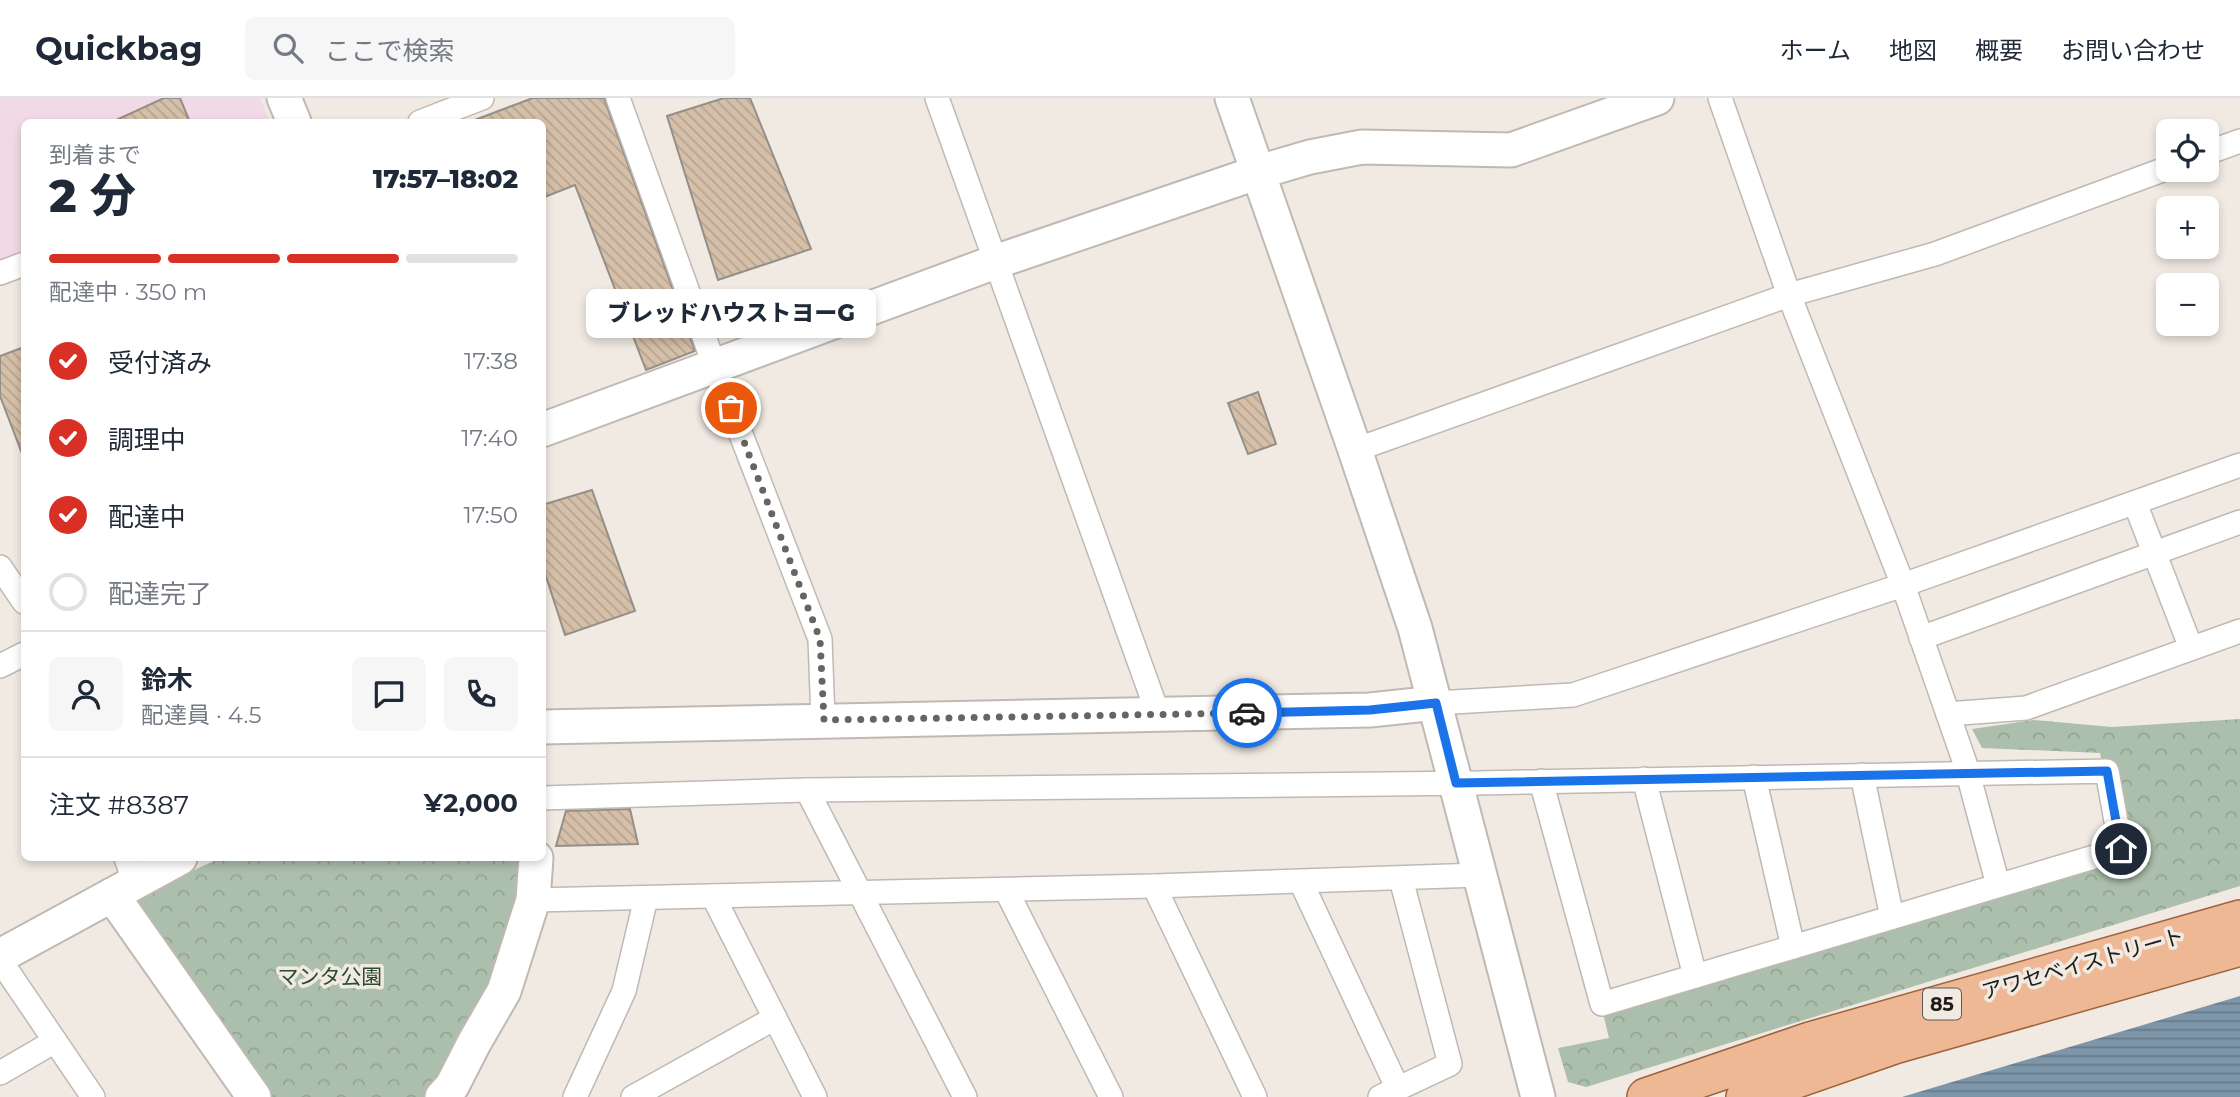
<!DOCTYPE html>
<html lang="ja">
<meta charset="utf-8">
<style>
:root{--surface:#fff;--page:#f6f6f7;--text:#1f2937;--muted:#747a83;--line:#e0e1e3;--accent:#d93025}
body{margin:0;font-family:Montserrat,"Noto Sans JP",sans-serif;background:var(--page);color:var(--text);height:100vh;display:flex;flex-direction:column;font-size:26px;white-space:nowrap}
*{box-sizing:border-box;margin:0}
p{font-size:23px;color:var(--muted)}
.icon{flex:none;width:38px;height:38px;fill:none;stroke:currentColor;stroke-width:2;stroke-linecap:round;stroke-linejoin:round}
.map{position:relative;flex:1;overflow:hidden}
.panel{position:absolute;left:21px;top:21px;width:525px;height:742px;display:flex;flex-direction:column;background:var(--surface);border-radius:10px;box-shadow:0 4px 10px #0003}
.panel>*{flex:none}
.buttons{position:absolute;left:2156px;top:21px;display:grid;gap:14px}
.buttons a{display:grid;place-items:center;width:63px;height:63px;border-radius:10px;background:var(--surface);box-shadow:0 4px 10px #0003;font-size:35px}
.pin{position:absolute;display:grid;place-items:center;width:60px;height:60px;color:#fff;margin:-30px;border:4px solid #fff;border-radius:50%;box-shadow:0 2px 7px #0007}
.courier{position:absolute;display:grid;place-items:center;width:70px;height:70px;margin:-35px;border:5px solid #1a73e8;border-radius:50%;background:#fff;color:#222;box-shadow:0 2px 9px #0007}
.bubble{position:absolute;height:49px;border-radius:10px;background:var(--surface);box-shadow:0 4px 10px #0003;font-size:23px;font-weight:800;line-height:49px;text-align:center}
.headline em{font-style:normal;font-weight:800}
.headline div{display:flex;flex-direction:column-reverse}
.headline{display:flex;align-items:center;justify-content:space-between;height:119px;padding:0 28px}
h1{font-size:46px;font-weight:800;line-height:52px}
.bar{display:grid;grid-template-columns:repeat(4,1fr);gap:10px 7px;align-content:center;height:84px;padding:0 28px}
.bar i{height:9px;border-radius:5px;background:var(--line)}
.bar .active{background:var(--accent)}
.bar p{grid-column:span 4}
.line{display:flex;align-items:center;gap:18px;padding:0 28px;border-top:2px solid var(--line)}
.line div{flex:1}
.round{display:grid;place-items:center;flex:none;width:74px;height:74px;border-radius:10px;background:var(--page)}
ol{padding:0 28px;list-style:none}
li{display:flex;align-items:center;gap:21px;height:77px}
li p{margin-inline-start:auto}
li .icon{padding:7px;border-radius:50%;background:var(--accent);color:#fff;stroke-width:4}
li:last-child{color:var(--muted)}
li i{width:38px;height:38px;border:4px solid var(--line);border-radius:50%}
header{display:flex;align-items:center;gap:42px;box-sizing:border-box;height:98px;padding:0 35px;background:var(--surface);border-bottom:2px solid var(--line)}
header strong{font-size:33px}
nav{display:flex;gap:38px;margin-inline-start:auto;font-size:24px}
.search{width:490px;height:63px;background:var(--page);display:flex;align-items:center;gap:18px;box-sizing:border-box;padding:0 24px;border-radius:10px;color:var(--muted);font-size:26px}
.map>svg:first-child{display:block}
.commercial{fill:#f1dae6}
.park{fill:url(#park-crowns)}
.water{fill:url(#water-rules)}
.building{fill:url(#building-back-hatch);stroke:#948f88;stroke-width:2}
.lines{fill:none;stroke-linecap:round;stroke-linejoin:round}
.street-casing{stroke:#c0b9b3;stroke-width:26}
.secondary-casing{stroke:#c0b9b3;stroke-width:37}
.primary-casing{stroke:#9e633c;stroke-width:40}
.street{stroke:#fff;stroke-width:23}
.secondary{stroke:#fff;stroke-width:33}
.primary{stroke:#eeb895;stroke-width:37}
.done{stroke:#686560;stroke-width:7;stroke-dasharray:0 12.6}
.route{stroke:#1a73e8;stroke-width:9}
.labels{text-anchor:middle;stroke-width:7;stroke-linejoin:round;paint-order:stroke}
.shield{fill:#f1eae3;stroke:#5e5a56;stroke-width:2}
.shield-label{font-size:19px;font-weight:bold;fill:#1f1d1a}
.street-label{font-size:21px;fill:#1f1d1a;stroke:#f1eae3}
.park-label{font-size:21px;fill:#2a4e2c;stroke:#f1eae3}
</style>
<header>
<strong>Quickbag</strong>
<div class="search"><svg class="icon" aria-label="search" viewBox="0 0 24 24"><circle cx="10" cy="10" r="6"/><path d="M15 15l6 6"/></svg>ここで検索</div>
<nav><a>ホーム</a><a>地図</a><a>概要</a><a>お問い合わせ</a></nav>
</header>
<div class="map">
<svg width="2240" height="999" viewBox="0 0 2240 999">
<defs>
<pattern id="park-crowns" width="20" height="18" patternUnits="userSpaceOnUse" patternTransform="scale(1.75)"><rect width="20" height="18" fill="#acbfac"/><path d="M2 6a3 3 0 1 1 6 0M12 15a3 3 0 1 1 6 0" fill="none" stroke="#94a493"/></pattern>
<pattern id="water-rules" width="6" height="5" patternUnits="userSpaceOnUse" patternTransform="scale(1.75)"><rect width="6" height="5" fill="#7d96a9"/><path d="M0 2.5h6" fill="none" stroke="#667a89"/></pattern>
<pattern id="building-back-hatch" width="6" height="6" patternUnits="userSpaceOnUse" patternTransform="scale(1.75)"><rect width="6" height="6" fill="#d5bfa8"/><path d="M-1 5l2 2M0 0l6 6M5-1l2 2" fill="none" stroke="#b6a490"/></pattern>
</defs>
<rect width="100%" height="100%" fill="#f1eae3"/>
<g class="commercial">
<path d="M0 0H164L112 24H24V157L0 166Z"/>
<path d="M180 0H260L270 24H190Z"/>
</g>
<g class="park">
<path d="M2240 621V788L1586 989 1568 984 1558 950 1609 940 1601 907 2120 755 2100 655 1982 650 1972 631 2034 622 2112 629Z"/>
<path d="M220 760H525L499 889 435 999H265L134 800Z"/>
</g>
<path class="water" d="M2240 898V999H1902Z"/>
<g class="building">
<path d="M164 0H180L190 24H112Z"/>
<path d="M533 0H604L695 253 646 272 575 87 542 100V24H472V23Z"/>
<path d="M724 0H750L811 151 718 182 667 18Z"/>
<path d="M24 249V358H23L0 298V258Z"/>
<path d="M1258 294 1276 346 1248 356 1228 305Z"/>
<path d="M592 392 635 513 565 537 542 466V407Z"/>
<path d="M630 711 638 746 556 748 566 713Z"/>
</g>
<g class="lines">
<g class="street-casing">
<g id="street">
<path d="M618 0 715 269 820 541 823 622"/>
<path d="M937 0 1158 616"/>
<path d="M1720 0 1789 197 1903 487 1966 668 1998 787"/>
<path d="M420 24 482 0"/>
<path d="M2207 55 2240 43"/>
<path d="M0 175 24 166"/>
<path d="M1355 352 1789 197 1935 156 2168 70"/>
<path d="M2135 405 2191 550"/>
<path d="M0 469 24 504"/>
<path d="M1921 540 2240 424"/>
<path d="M0 568 24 556"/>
<path d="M1436 605 1573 597 1903 487 2240 367"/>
<path d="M1948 616 2026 610 2240 533"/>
<path d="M1862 677 1892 819"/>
<path d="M1754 679 1793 849"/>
<path d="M1644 681 1695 878"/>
<path d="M807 692 965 999"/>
<path d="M542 700 807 692 1478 685C1687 680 1897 676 2107 673L2121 751 1602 906 1541 683"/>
<path d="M126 760 135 785"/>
<path d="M1301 784 1398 991"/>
<path d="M1154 788 1255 999"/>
<path d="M1006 792 1111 999"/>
<path d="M713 798 815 999"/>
<path d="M533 802 1154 788 1479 777"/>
<path d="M0 862 93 999"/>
<path d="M0 975 55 943"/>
<path d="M575 999 624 893 646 800"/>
<path d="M633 999 775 920"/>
<path d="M1380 999 1450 966 1401 781"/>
</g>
</g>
<g class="secondary-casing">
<g id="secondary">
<path d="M284 0 294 24"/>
<path d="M1232 0 1355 352 1415 530 1538 999"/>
<path d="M542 332 995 164 1259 74 1310 59 1362 49 1511 52 1657 0"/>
<path d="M542 629 1370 612 1436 605"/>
<path d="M112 797 254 999"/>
<path d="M0 858 180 760"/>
<path d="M442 999 452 988 474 945 504 893 533 802 536 760"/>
</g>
</g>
<g class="primary-casing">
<g id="primary">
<path d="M1646 999 1810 943 2240 821"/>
<path d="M1745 999 1894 947 2240 849"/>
</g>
</g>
<use href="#street" class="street"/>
<use href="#secondary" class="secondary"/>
<use href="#primary" class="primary"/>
</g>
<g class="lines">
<path class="done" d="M731 310 820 541 824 622 1247 615"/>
<path class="route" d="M1247 615 1370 612 1436 605 1456 685 2107 673 2121 751"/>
</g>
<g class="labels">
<rect class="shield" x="1923" y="890.5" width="38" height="31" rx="5"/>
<g class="shield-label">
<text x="1942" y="913">85</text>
</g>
<g class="street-label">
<text transform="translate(2083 866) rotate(-16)" y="7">アワセベイストリート</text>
</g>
<g class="park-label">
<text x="330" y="886">マンタ公園</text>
</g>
</g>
</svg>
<div class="buttons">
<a><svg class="icon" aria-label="locate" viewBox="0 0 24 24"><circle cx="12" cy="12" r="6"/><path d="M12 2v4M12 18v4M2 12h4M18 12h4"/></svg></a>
<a>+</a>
<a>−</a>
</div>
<div class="pin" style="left:731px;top:310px;background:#ea580c"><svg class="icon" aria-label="bag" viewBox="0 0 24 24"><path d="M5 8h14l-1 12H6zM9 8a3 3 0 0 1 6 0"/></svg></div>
<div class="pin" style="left:2121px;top:751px;background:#1f2937"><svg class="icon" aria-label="home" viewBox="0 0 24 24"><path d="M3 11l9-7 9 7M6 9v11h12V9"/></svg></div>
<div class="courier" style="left:1247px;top:615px"><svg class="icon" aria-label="car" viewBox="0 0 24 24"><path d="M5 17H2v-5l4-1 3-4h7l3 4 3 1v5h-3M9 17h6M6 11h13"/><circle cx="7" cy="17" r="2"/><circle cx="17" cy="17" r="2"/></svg></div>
<div class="bubble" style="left:586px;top:191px;width:290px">ブレッドハウストヨーG</div>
<section class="panel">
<div class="headline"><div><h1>2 分</h1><p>到着まで</p></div><em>17:57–18:02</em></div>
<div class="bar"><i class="active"></i><i class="active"></i><i class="active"></i><i></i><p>配達中 · 350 m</p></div>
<ol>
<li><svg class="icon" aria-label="check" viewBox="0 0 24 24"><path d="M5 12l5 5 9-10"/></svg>受付済み<p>17:38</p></li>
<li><svg class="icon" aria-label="check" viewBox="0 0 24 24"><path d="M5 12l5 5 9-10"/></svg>調理中<p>17:40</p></li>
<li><svg class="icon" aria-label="check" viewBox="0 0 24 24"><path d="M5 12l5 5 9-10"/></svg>配達中<p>17:50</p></li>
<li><i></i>配達完了</li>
</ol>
<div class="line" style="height:126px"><a class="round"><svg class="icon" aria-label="person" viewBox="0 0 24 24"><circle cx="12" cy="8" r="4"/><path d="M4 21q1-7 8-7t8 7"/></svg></a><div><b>鈴木</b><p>配達員 · 4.5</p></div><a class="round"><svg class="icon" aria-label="chat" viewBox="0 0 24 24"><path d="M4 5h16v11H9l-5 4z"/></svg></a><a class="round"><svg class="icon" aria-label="phone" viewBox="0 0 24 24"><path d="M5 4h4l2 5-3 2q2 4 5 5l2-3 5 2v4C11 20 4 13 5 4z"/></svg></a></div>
<div class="line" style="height:91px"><div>注文 #8387</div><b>¥2,000</b></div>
</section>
</div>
